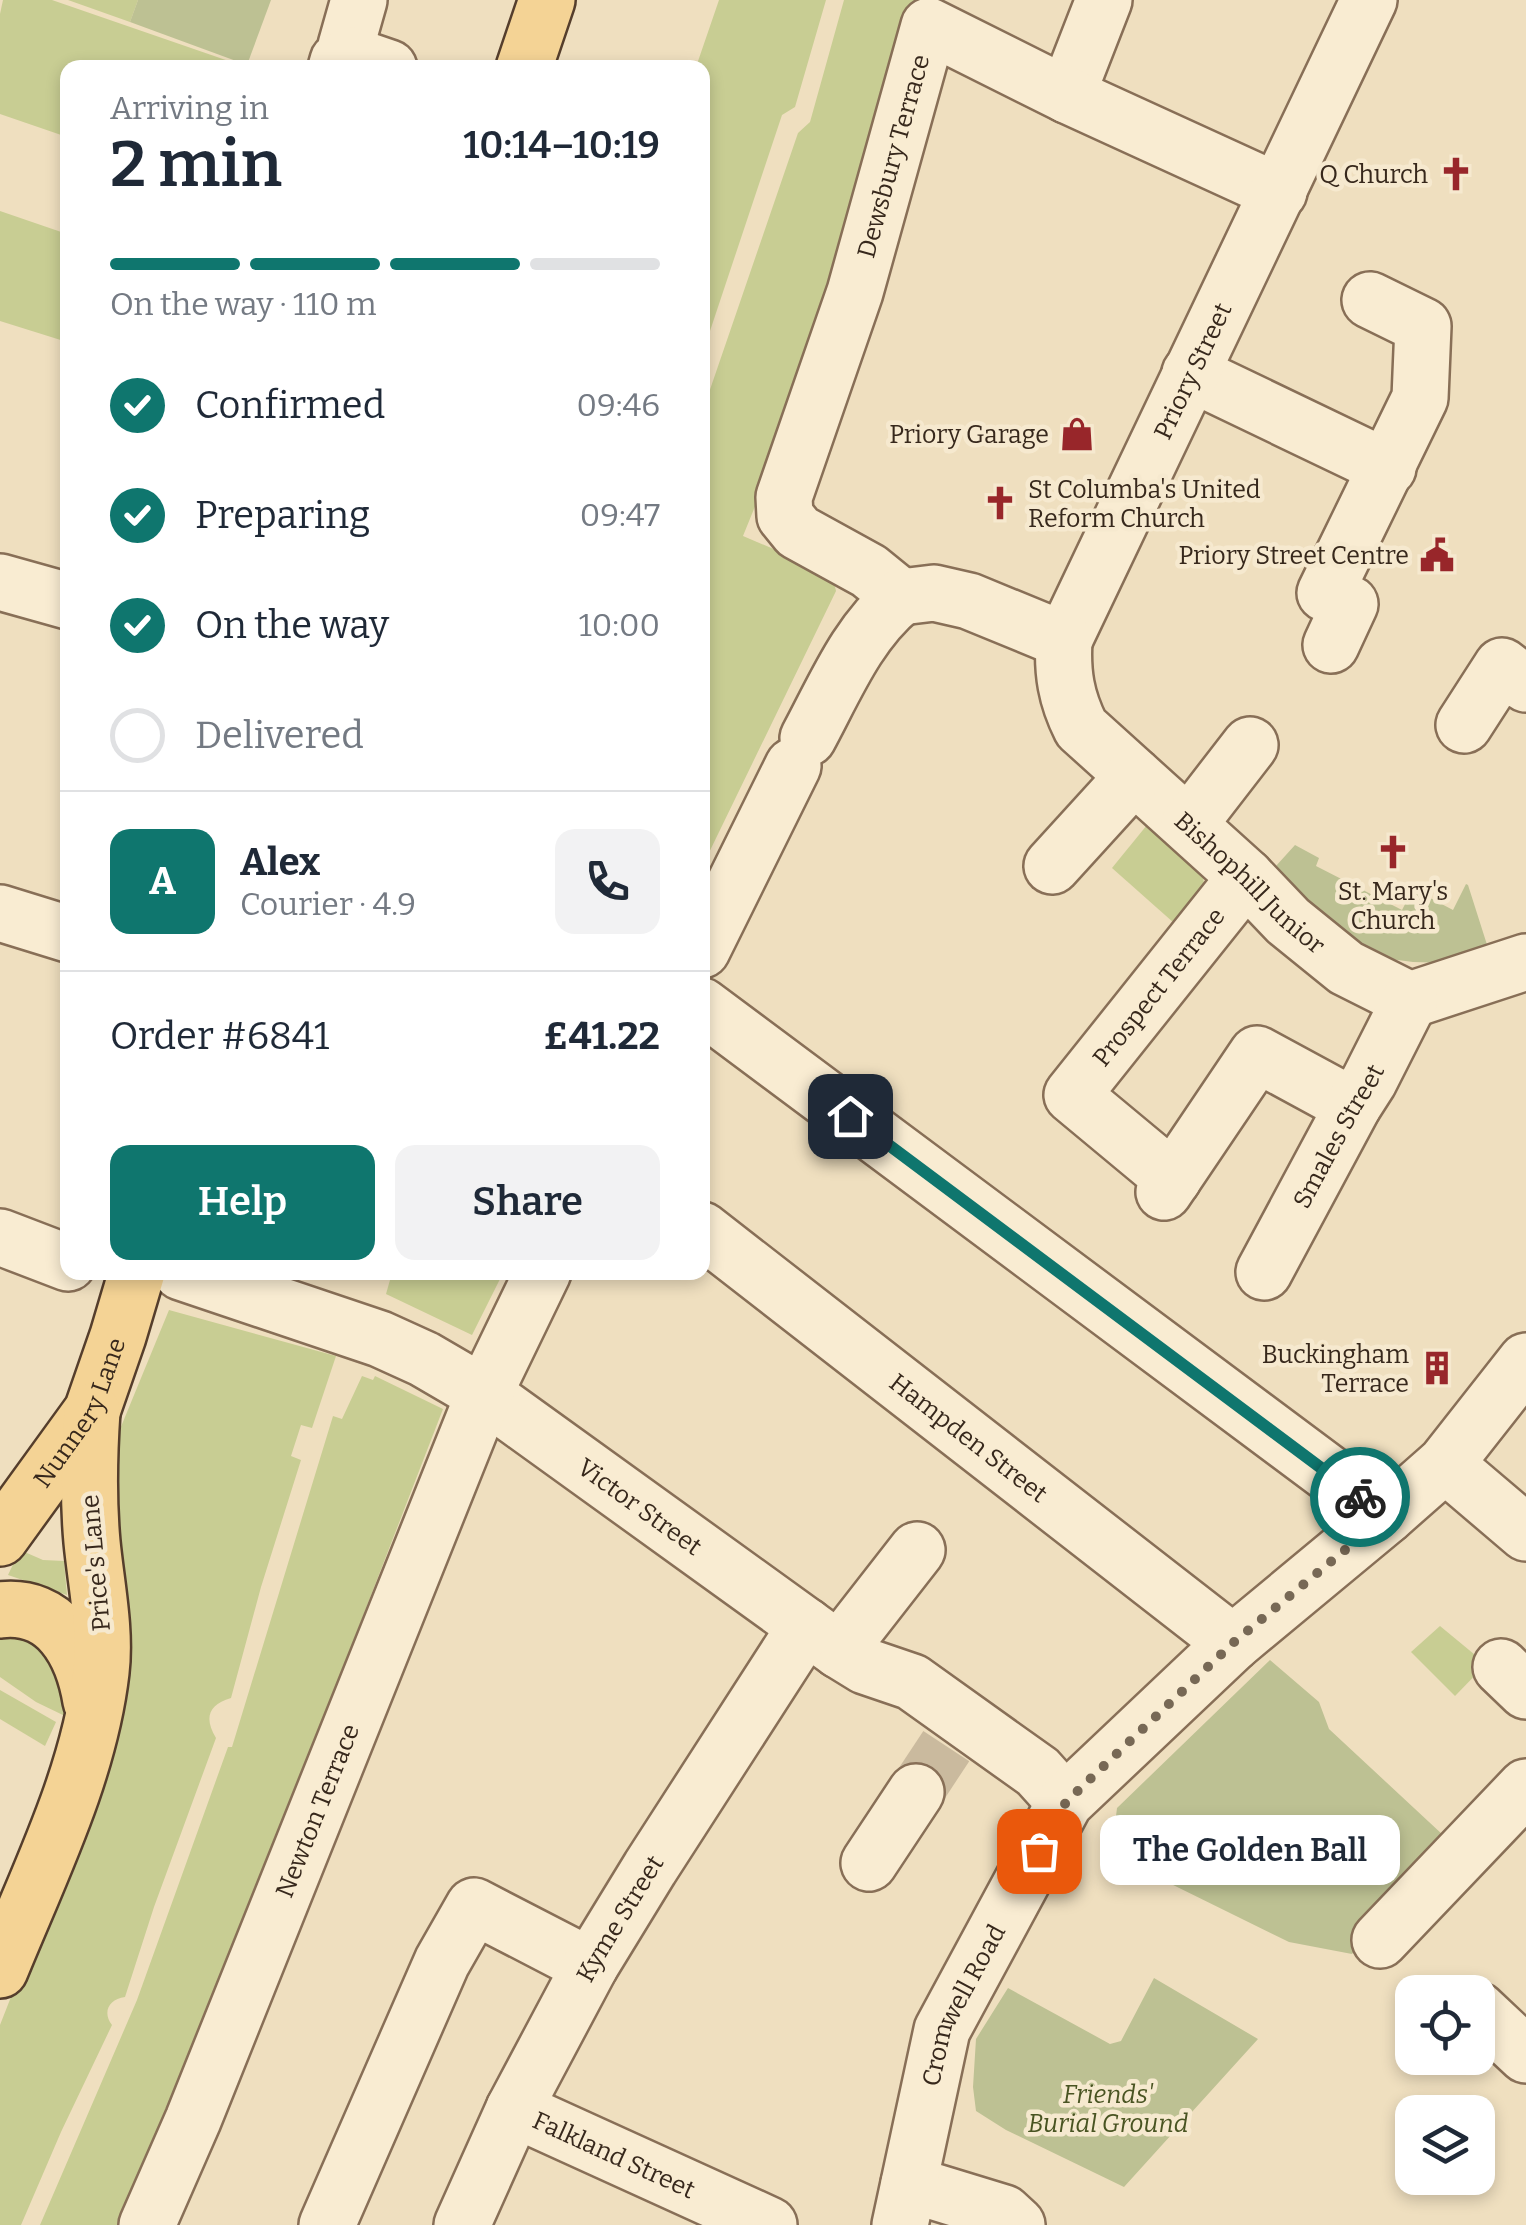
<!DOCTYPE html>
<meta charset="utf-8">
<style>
:root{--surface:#fff;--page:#f2f2f3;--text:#1f2937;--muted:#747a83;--line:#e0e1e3;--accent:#0f766e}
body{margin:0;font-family:Bitter,serif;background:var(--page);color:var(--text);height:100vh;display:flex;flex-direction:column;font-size:38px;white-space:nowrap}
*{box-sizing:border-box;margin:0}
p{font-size:32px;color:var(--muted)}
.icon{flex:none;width:55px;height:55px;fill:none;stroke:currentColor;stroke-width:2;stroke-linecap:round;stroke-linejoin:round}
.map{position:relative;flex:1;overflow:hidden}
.sheet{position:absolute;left:60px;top:60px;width:650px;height:1220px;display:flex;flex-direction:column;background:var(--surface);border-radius:20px;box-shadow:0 5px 15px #0003}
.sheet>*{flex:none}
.fabs{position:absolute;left:1395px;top:1975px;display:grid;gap:20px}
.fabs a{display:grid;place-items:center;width:100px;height:100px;border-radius:20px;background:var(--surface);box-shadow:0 5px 15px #0003;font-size:50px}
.pin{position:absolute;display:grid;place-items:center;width:85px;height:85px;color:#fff;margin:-42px;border-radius:20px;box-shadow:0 5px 15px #0006}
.courier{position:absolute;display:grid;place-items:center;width:100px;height:100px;margin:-50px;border:8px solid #0f766e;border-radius:50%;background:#fff;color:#222;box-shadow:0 2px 12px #0007}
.bubble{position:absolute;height:70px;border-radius:20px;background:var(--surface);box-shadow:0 5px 15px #0003;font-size:32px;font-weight:600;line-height:70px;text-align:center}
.summary em{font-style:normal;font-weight:600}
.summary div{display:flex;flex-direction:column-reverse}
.summary{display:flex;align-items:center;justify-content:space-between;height:170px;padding:0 50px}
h1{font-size:65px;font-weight:600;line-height:75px}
.bar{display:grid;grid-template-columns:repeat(4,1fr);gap:15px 10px;align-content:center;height:120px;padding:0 50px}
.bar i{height:12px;border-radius:8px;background:var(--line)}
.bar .selected{background:var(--accent)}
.bar p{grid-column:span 4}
.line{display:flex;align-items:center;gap:25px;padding:0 50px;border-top:2px solid var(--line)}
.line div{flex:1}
.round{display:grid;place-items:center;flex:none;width:105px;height:105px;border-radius:20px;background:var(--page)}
ol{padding:0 50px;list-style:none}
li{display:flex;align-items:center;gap:30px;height:110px}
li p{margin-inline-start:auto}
li .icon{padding:10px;border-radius:50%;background:var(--accent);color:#fff;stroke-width:4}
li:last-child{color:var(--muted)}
li i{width:55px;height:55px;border:5px solid var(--line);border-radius:50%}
.button{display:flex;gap:20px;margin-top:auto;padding:20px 50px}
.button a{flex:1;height:115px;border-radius:20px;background:var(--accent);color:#fff;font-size:40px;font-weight:600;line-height:115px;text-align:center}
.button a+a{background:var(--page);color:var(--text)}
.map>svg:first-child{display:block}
.green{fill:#c8cd93}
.cemetery{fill:#bdc193}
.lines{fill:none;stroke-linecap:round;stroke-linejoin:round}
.minor-tunnel{stroke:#caba9e;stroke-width:55;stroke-dasharray:55 28;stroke-linecap:butt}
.minor-casing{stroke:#886f57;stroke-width:60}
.major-casing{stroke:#553e2c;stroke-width:60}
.minor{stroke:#f9ecd2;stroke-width:55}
.major{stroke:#f4d395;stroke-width:55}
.done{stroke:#776855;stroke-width:10;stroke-dasharray:0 18}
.route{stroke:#0f766e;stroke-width:12}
.labels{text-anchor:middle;stroke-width:9;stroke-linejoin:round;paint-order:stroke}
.street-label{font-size:25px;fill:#37281c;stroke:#f6e9cf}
.poi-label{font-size:25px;fill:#37281c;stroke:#f6e9cf;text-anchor:end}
.park-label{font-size:25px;font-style:italic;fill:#495422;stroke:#f6e9cf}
</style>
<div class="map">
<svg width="1526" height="2225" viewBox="0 0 1526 2225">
<rect width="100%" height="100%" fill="#efdfbf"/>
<g class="green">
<path d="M3 0H52L246 67 68 68 67 137 0 114V14Z"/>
<path d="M68 0H138L130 22Z"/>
<path d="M719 0H826L795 107 782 115 703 352 702 68 696 67Z"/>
<path d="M844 0H916L848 277 743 536 832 574 836 591 703 865V410L798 133 810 122Z"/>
<path d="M0 211 67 234V342L0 321Z"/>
<path d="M1147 825 1203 875 1204 885 1174 923 1112 868Z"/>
<path d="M392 1273V1272L503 1273 472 1335 386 1294Z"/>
<path d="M169 1310 336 1356 312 1428 301 1425 291 1456 301 1460 261 1587 231 1698C208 1705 204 1718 216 1738L154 1907 125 1997C109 1999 102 2012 112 2025L61 2132 21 2225H0V2025L38 1928 110 1510 118 1434Z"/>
<path d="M362 1376 373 1380 375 1376 443 1409 247 1916 117 2225H40L137 2000 228 1747H232L333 1416 342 1419Z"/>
<path d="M20 1550 43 1560 64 1561 67 1595 8 1575Z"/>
<path d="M1440 1626 1486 1664 1455 1696 1411 1652Z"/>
<path d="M0 1634H10L37 1643 65 1682 67 1717 36 1702 0 1677Z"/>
<path d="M0 1690 56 1722 45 1746 0 1719Z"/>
</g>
<g class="cemetery">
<path d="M138 0H271L247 65 130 22Z"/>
<path d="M1295 845 1319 858 1316 866 1402 910 1413 889 1453 910 1466 884 1468 885 1489 951 1449 963 1413 962 1375 957 1333 932 1276 866Z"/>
<path d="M1270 1660 1319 1702 1329 1729 1443 1835 1352 1954 1289 1942 1163 1880 1113 1840 1117 1808Z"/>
<path d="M1154 1978 1258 2039 1124 2187 1006 2130 976 2111 973 2087 976 2039 1008 1988 1110 2044 1121 2041Z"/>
</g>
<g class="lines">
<path class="minor-tunnel" d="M916 1792 949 1742"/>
<g class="minor-casing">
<g id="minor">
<path d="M351 55 346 46 359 0"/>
<path d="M336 68 338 61 351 55 389 68"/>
<path d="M1067 95 1104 0"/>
<path d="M1190 373 1388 468"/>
<path d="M0 582 68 601"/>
<path id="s1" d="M901 597 869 571 798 532 785 516 784 497 855 292 929 26 1067 95 1279 192"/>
<path id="s2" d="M901 597 934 593 969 601 1064 640 1369 0"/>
<path id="s3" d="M1064 640C1062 673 1066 698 1081 728L1246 877 1288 921 1346 968 1410 1000 1526 962"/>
<path d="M1331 645 1350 604 1325 593 1420 398 1423 326 1370 300"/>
<path d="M1464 725 1502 666 1526 684"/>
<path d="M808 738C835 688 857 633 901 597"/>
<path d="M1189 824 1250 745"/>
<path d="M1052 866 1134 776"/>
<path d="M0 913 68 934"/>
<path d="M702 950 793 766"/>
<path d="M702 1006 1386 1516"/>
<path id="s4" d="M1173 1179 1072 1095 1246 877"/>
<path d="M1164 1192 1257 1054 1353 1106"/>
<path id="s5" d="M702 1230 1233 1643"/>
<path d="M0 1237 68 1263"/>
<path id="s6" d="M181 1272 380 1339 424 1359 484 1394 839 1650 865 1666 912 1682 1038 1772 1065 1802"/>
<path id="s7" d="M1264 1272 1353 1106 1369 1081 1410 1000"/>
<path d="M1445 1464 1526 1533"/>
<path d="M839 1650 917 1550"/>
<path d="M1501 1667 1526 1691"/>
<path d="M869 1863 916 1792"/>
<path d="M1380 1940 1526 1787"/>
<path d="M1478 2010 1526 2055"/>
<path id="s8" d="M514 2109 769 2225"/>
<path d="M909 2184 1004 2213 1017 2225"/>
<path id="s9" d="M147 2225 193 2120 484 1394 543 1272"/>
<path d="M327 2225 442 1962 474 1906 590 1966"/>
<path id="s10" d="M462 2225 514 2109 590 1966 650 1868 806 1626"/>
<path id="s11" d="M900 2225 942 2030 1065 1802 1233 1643 1386 1516 1445 1464 1526 1361"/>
</g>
</g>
<g class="major-casing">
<g id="major">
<path d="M524 68 547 0"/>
<path id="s12" d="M0 1538 92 1411 118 1336 137 1272"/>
<path d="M0 1610C57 1603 83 1652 91 1701"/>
<path d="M0 1970C39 1874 89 1775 101 1672 106 1630 96 1584 92 1542 88 1498 89 1455 92 1411"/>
</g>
</g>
<use href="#minor" class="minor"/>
<use href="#major" class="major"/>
</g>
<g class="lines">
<path class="done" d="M1039 1851 1066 1802 1233 1643 1386 1516 1360 1497"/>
<path class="route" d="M850 1116 1360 1497"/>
</g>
<defs>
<g id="church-bare" transform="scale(2.7)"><path d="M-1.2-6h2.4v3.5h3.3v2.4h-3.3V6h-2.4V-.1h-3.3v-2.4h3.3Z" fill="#98262a" stroke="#f6e9cf" stroke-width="2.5" paint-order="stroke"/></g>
<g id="shop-bare" transform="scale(2.7)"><path d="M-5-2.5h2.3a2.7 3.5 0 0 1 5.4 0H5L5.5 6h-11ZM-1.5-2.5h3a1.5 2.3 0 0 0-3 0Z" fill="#98262a" stroke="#f6e9cf" stroke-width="2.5" paint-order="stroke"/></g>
<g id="civic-bare" transform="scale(2.7)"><path d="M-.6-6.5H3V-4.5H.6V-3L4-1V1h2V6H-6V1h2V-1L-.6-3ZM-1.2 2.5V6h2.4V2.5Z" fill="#98262a" stroke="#f6e9cf" stroke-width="2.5" paint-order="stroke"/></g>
<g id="building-bare" transform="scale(2.7)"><path d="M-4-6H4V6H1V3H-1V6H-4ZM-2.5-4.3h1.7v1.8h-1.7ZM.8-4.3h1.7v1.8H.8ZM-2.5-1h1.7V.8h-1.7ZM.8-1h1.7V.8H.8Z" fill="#98262a" stroke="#f6e9cf" stroke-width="2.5" paint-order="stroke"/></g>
</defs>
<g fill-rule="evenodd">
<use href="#church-bare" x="1456" y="174"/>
<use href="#shop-bare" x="1077" y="434"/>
<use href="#church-bare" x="1000" y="503"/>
<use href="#civic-bare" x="1437" y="555"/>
<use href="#church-bare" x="1393" y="852"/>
<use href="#building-bare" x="1437" y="1368"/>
</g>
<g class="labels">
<g class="street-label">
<text dy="9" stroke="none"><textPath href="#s1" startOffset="520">Dewsbury Terrace</textPath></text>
<text dy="9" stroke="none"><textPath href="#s2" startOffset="470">Priory Street</textPath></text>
<text dy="9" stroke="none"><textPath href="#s3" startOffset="320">Bishophill Junior</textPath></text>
<text dy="9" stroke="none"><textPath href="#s4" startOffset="270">Prospect Terrace</textPath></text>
<text dy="9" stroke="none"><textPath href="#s7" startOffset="155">Smales Street</textPath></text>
<text dy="9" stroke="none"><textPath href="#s12" startOffset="150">Nunnery Lane</textPath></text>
<text dy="9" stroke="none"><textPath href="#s5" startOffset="338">Hampden Street</textPath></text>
<text dy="9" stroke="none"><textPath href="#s6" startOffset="520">Victor Street</textPath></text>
<text transform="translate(95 1563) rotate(-95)" y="9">Price's Lane</text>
<text dy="9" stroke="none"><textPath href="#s9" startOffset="448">Newton Terrace</textPath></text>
<text dy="9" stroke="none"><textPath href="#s10" startOffset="345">Kyme Street</textPath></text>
<text dy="9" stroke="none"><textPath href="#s11" startOffset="230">Cromwell Road</textPath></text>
<text dy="9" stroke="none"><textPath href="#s8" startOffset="110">Falkland Street</textPath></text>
</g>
<g class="poi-label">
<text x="1428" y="183">Q Church</text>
<text x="1049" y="443">Priory Garage</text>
<text x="1028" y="498" text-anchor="start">St Columba's United<tspan x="1028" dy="29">Reform Church</tspan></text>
<text x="1409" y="564">Priory Street Centre</text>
<text x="1393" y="900" text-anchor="middle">St. Mary's<tspan x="1393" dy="29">Church</tspan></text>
<text x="1409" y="1363">Buckingham<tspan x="1409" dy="29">Terrace</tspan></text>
</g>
<g class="park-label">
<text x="1108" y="2103">Friends'<tspan x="1108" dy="29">Burial Ground</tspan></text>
</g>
</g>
</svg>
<div class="fabs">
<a><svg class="icon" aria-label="locate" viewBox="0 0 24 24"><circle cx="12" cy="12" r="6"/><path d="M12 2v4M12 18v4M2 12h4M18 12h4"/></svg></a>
<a><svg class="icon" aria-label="layers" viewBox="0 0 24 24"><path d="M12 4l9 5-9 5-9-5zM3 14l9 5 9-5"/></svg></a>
</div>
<div class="pin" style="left:1039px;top:1851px;background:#ea580c"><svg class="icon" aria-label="bag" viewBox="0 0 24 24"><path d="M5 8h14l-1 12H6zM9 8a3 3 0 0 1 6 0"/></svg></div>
<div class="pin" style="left:850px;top:1116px;background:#1f2937"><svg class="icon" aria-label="home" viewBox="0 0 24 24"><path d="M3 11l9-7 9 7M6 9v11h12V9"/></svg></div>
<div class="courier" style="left:1360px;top:1497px"><svg class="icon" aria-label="bike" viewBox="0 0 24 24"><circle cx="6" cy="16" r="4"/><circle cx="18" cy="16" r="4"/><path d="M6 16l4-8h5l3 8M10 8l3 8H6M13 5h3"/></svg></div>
<div class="bubble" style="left:1100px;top:1815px;width:300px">The Golden Ball</div>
<section class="sheet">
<div class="summary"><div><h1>2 min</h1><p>Arriving in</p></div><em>10:14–10:19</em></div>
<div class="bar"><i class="selected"></i><i class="selected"></i><i class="selected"></i><i></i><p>On the way · 110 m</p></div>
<ol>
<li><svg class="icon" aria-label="check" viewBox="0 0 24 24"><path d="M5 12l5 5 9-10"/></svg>Confirmed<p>09:46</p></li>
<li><svg class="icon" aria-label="check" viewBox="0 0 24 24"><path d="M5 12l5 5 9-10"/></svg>Preparing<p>09:47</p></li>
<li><svg class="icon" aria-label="check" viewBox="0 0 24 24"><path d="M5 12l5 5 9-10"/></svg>On the way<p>10:00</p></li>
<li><i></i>Delivered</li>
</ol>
<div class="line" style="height:180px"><b class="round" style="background:var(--accent);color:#fff">A</b><div><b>Alex</b><p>Courier · 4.9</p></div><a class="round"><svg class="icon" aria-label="phone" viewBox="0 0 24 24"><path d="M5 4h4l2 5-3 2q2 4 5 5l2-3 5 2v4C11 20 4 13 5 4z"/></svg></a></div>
<div class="line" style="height:130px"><div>Order #6841</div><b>£41.22</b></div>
<div class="button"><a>Help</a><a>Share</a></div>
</section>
</div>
